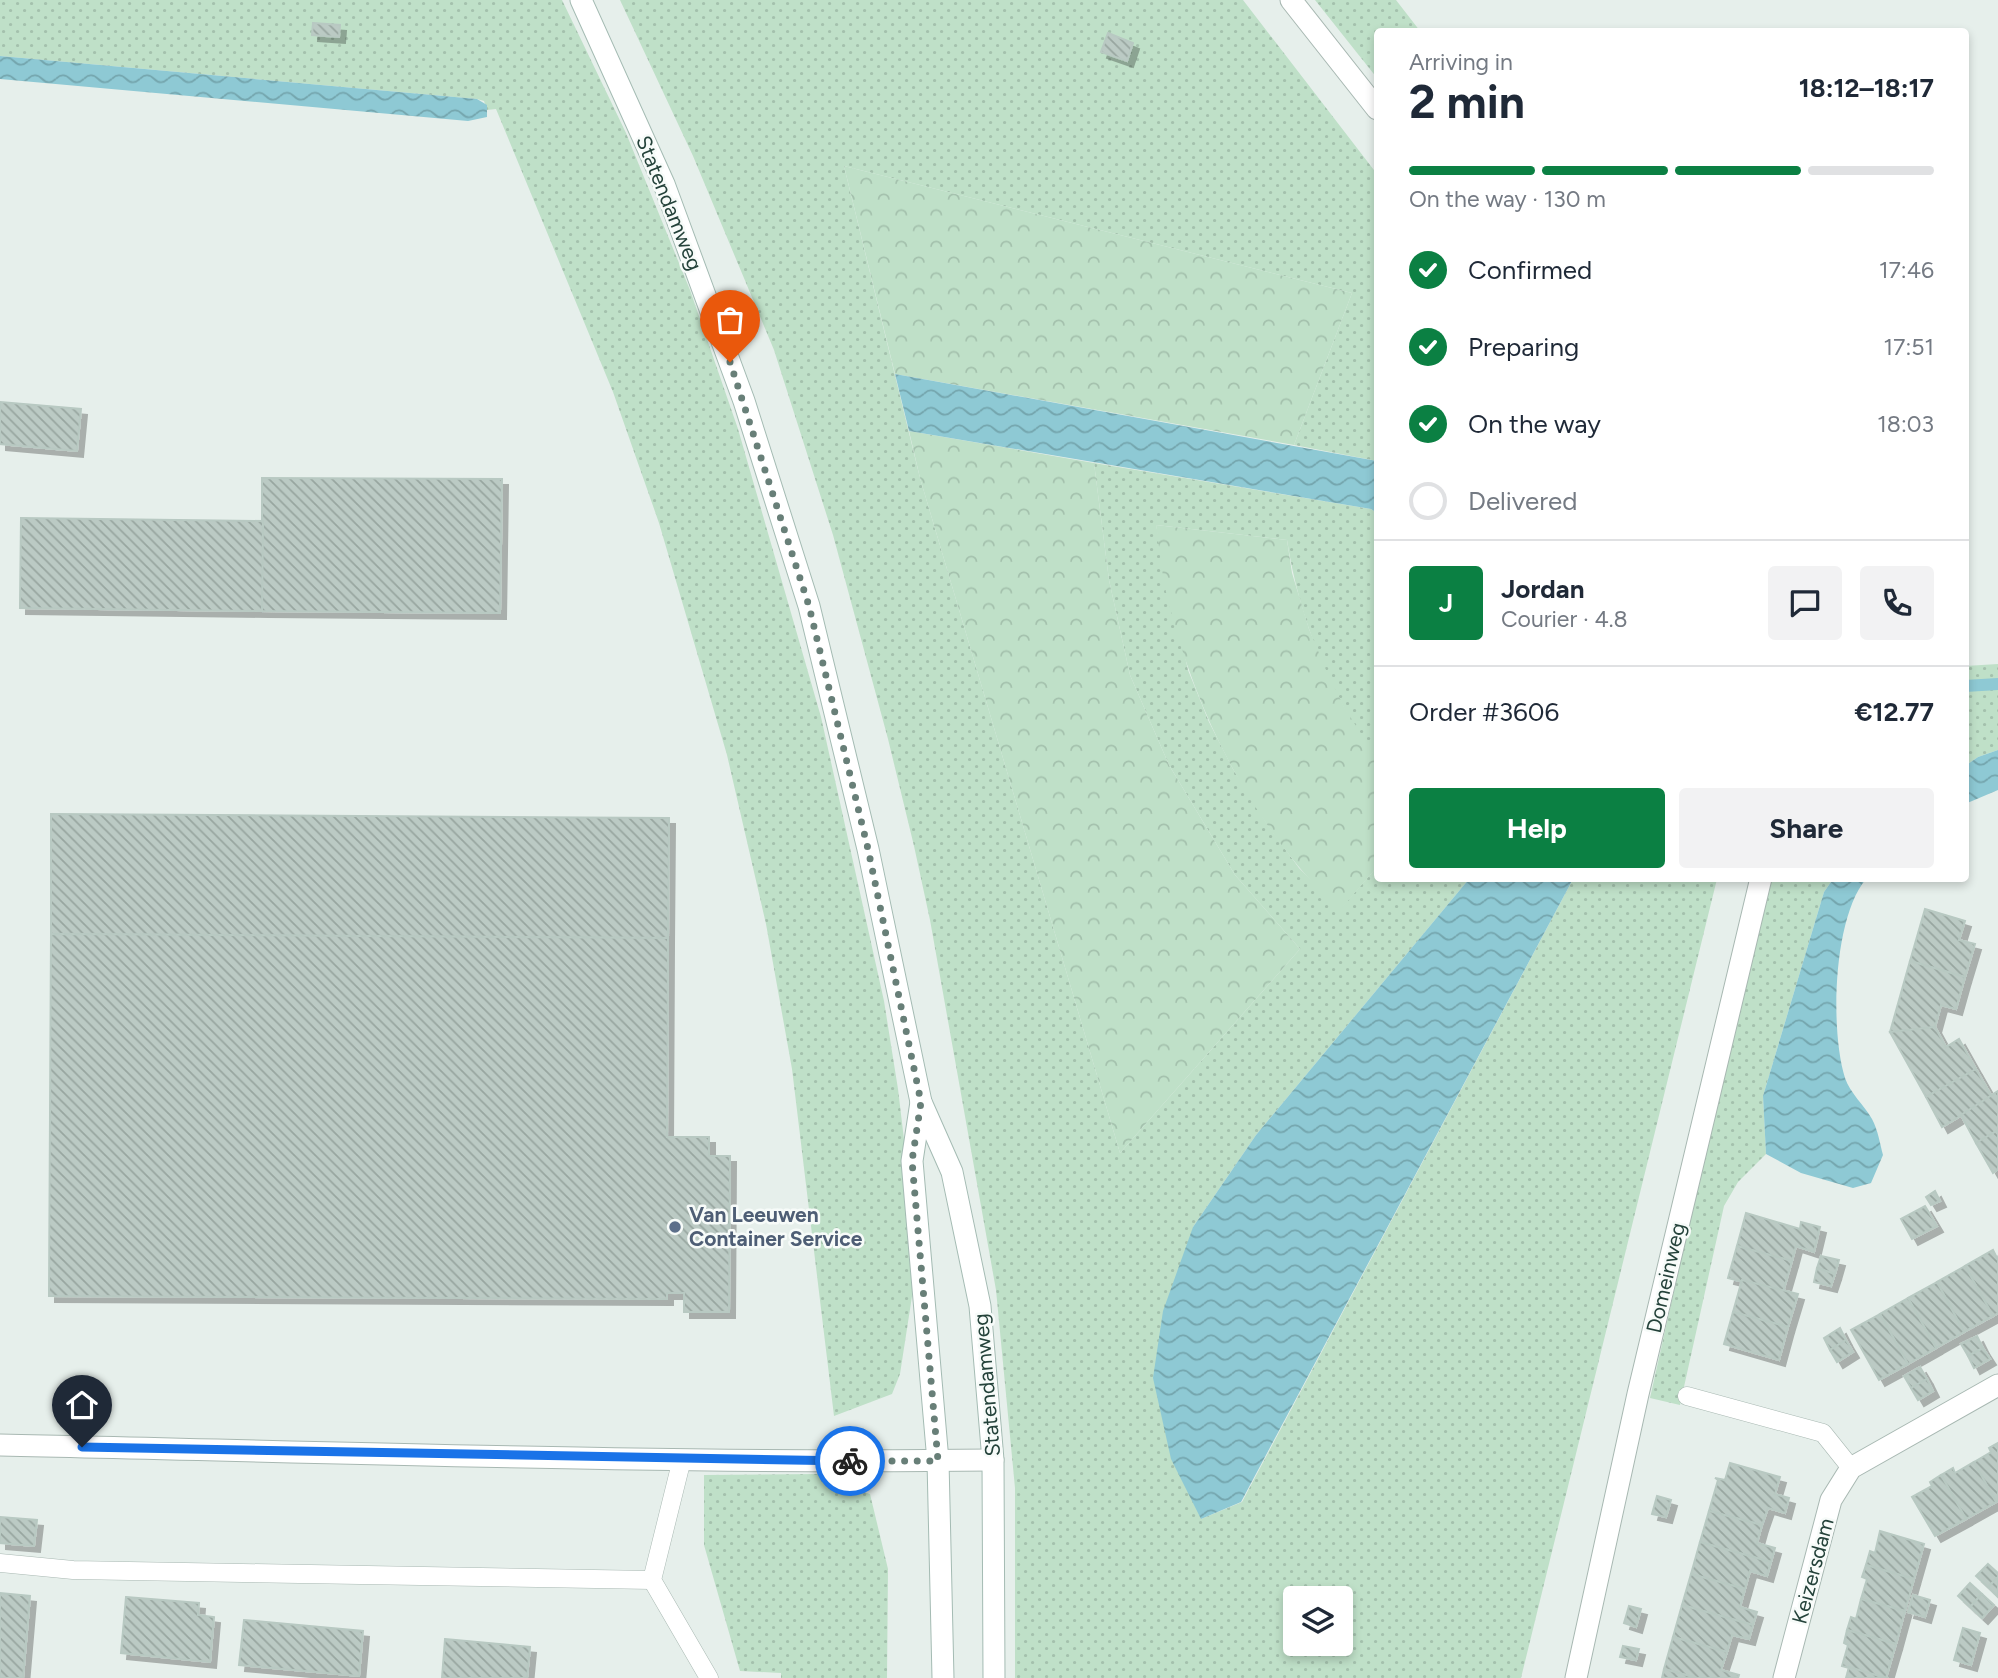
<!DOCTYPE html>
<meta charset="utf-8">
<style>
:root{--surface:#fff;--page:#f2f2f3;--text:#1f2937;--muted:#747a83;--line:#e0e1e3;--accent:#0b8043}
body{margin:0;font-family:Figtree,sans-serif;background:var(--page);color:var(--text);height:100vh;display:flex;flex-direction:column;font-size:26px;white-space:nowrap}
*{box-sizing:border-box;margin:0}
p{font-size:23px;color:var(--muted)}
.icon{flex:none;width:38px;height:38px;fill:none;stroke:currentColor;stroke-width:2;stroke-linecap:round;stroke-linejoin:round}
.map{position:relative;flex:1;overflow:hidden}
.sheet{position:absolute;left:1374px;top:28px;width:595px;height:854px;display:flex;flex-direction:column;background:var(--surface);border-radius:7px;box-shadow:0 4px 10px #0003}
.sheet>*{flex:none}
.fabs{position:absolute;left:1283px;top:1586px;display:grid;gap:14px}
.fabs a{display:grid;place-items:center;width:70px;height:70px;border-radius:7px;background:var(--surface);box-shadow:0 4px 10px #0003;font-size:35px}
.pin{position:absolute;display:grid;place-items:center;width:60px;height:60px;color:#fff;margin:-72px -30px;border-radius:50% 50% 50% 0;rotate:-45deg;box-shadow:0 0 7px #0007}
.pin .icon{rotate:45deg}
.courier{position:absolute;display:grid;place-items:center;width:70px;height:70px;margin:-35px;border:5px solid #1a73e8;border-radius:50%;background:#fff;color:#222;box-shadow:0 2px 9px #0007}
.summary em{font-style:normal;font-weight:700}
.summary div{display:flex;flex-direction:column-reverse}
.summary{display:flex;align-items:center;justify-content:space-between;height:119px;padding:0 35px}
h1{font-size:46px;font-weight:700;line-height:52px}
.bar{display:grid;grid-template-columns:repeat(4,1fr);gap:10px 7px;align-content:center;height:84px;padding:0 35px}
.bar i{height:9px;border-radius:5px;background:var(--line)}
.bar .active{background:var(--accent)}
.bar p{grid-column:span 4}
.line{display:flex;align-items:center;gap:18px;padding:0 35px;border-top:2px solid var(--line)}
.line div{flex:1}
.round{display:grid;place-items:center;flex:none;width:74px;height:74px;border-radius:7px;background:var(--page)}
ol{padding:0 35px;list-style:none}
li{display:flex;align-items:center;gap:21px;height:77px}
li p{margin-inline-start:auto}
li .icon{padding:7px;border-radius:50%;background:var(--accent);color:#fff;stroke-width:4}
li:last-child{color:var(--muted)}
li i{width:38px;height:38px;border:4px solid var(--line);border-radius:50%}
.cta{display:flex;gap:14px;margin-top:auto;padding:14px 35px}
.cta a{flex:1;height:80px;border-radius:7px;background:var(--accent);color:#fff;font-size:28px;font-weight:700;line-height:80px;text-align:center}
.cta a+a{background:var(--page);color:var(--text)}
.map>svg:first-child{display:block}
.grass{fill:url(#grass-dots);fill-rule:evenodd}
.forest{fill:url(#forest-crowns)}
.water{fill:url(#water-waves)}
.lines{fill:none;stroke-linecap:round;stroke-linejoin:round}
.stream{stroke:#8ec9d4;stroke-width:12}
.building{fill:url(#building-back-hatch);stroke:#b8c9c2;stroke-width:2;filter:url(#shadow)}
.service-casing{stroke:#a8b8b2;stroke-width:19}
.minor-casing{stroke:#a8b8b2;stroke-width:23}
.secondary-casing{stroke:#a4bbb3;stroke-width:23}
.service{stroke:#fff;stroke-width:18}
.minor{stroke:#fff;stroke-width:21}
.secondary{stroke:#fff;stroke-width:21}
.done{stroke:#687f78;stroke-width:7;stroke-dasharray:0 12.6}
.route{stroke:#1a73e8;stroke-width:9}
.service-dot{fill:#5c6f8a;stroke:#f7fbf9;stroke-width:2.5}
.labels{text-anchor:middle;stroke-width:5;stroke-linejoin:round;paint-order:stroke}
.street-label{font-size:21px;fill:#24423a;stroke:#f7fbf9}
.service-label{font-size:21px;font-weight:bold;fill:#4e5e75;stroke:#f7fbf9;text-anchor:start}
</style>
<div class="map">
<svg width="1998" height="1678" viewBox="0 0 1998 1678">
<defs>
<pattern id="grass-dots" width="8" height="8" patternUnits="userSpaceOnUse" patternTransform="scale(1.75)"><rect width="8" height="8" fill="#bfe0c8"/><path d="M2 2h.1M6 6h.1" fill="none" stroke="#a4c1ad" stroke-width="1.8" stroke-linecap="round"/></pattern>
<pattern id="forest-crowns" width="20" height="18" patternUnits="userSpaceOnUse" patternTransform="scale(1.75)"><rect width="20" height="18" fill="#bfe0c8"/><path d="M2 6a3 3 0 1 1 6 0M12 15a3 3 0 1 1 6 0" fill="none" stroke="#a4c1ad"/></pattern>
<pattern id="water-waves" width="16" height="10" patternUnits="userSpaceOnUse" patternTransform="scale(1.75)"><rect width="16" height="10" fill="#8ec9d4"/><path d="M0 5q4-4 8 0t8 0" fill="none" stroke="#74a5ad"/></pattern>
<pattern id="building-back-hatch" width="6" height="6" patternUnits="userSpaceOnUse" patternTransform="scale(1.75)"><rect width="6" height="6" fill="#bbcac4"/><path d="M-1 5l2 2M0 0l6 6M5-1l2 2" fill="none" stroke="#98a6a0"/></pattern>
<filter id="shadow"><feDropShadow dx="6" dy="6" stdDeviation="0" flood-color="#0004"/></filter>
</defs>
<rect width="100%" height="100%" fill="#e6efeb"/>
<g class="grass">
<path d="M0 0H562L626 133 690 290 738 429 821 717 884 1001 898 1089 915 1232 917 1264 900 1374 892 1394 834 1416 792 1069 766 924 727 755 659 523 613 392 496 109 487 110 484 101 477 99 0 56Z"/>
<path d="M620 0H1243L1377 174V461L1294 445 1352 293 844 166 920 478 1120 1153 1300 949 1235 875 1169 765 1130 675 1109 580 1094 463 1371 509 1377 513V759C1330 696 1299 618 1287 540L1156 525 1188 670 1209 722 1233 769 1267 824 1299 868 1340 909 1377 867V878L1469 879 1256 1135 1193 1227 1201 1519 1242 1502 1573 879H1717L1521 1678H1015V1488L996 1290 930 920 914 846 888 739 833 535 774 350 693 156ZM1295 1598H1340V1643H1295Z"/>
<path d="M1315 0H1396L1420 31 1377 32V78Z"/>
<path d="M1998 664V750L1978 757 1965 766V666Z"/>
<path d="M1769 879H1833L1824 892 1763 1096 1766 1154 1738 1182 1724 1206 1680 1405 1650 1398 1742 987Z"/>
<path d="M820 1474 833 1482 870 1494 888 1569 887 1678H781V1673L740 1671 704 1545V1475Z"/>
</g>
<g class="forest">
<path d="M844 166 1352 293 1294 445 895 374Z"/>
<path d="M909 431 1094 463 1109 580 1130 675 1169 765 1235 875 1300 949 1120 1153 920 478Z"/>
<path d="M1156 525 1287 540 1292 573 1309 629 1326 670 1344 707 1377 759V867L1340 910C1326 896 1311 882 1299 867 1236 791 1193 699 1169 604 1162 579 1160 551 1156 525Z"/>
</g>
<g class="water">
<path d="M0 56 477 99 487 105V117L468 121 0 79Z"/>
<path d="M895 374 1377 461V513L1371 509 909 431Z"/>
<path d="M1998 750V790L1965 804V766L1978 757Z"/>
<path d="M1469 879H1573L1241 1502 1201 1519 1171 1459 1153 1378 1163 1311 1193 1227 1256 1135Z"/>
<path d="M1833 879H1866C1833 918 1830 1030 1845 1078 1850 1093 1864 1105 1872 1119 1878 1130 1880 1144 1883 1155L1871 1183 1853 1188 1801 1173 1766 1154 1763 1096 1824 892Z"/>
</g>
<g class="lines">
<path class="stream" d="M1965 686 1998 684"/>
</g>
<g class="building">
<path d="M313 23 340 25 339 37 312 35Z"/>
<path d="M1108 33 1133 43 1127 61 1101 52Z"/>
<path d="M0 402 81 409 77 451 0 444Z"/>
<path d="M262 478 502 479 500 613 262 611Z"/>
<path d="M21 518 263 521 262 611 20 608Z"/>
<path d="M51 814 669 818 668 938 51 934Z"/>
<path d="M1925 909 1965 921 1959 940 1975 944 1965 977 1910 961Z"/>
<path d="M51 934 668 938 667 1137H709V1156H730L729 1312H684V1293H667V1299L49 1296Z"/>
<path d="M1910 961 1965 977 1956 1009 1941 1005 1935 1027 1890 1032Z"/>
<path d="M1935 1027 1946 1047 1959 1039 1976 1069 1926 1097 1890 1032Z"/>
<path d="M1976 1069 1992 1097 1942 1127 1926 1097Z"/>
<path d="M1998 1091V1130L1976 1143 1961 1115Z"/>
<path d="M1998 1130V1169L1993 1173 1976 1143Z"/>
<path d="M1935 1191 1940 1201 1931 1205 1926 1197Z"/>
<path d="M1925 1206 1937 1226 1912 1239 1901 1219Z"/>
<path d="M1746 1213 1800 1229 1801 1222 1820 1227 1814 1252 1796 1246 1792 1261 1737 1246Z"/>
<path d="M1737 1246 1792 1261 1783 1292 1728 1278Z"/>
<path d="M1993 1250 1998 1260V1313L1993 1316 1965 1266Z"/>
<path d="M1821 1256 1839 1260 1835 1274 1817 1268Z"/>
<path d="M1965 1266 1993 1316 1964 1332 1937 1282Z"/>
<path d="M1817 1268 1835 1274 1831 1286 1814 1282Z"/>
<path d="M1742 1280 1798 1294 1788 1327 1733 1312Z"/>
<path d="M1937 1282 1964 1332 1936 1348 1908 1298Z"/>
<path d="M1908 1298 1936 1348 1908 1364 1880 1314Z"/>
<path d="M1733 1312 1788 1327 1779 1360 1724 1344Z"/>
<path d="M1880 1314 1908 1364 1879 1380 1851 1330Z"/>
<path d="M1840 1328 1846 1340 1830 1350 1824 1338Z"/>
<path d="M1977 1336 1983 1348 1968 1356 1961 1344Z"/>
<path d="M1846 1340 1853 1352 1837 1362 1830 1350Z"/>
<path d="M1983 1348 1990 1359 1974 1368 1968 1356Z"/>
<path d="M1920 1367 1927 1379 1911 1388 1904 1376Z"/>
<path d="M1927 1379 1933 1391 1918 1400 1911 1388Z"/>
<path d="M1998 1443V1501L1996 1502 1974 1462 1991 1452 1989 1448Z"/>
<path d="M1974 1462 1996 1502 1966 1519 1941 1475 1953 1468 1955 1473Z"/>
<path d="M1730 1463 1780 1477 1775 1494 1789 1498 1785 1513 1768 1508 1762 1525 1709 1511 1718 1480 1715 1478 1725 1480Z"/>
<path d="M1941 1475 1966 1519 1935 1536 1912 1497 1932 1486 1930 1482Z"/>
<path d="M1657 1496 1671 1500 1666 1517 1652 1514Z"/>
<path d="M1709 1511 1762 1525 1757 1543 1775 1548 1771 1562 1700 1542Z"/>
<path d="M0 1517 37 1520 34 1546 0 1543Z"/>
<path d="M1880 1531 1924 1544 1914 1579 1866 1565 1870 1551 1875 1553Z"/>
<path d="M1700 1542 1771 1562 1767 1576 1750 1571 1745 1589 1691 1574Z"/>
<path d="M1988 1564 1998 1573V1577L1988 1587 1976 1576Z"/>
<path d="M1866 1565 1914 1579 1905 1611 1861 1599 1867 1579 1862 1577Z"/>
<path d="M1691 1574 1745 1589 1740 1607 1757 1612 1753 1625 1682 1605Z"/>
<path d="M1998 1577V1597L1988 1587Z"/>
<path d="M1970 1583 1982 1594 1970 1607 1958 1596Z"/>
<path d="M0 1593 30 1596 23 1678H0Z"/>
<path d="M1982 1594 1994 1605 1982 1618 1970 1607Z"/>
<path d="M1913 1595 1930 1600 1925 1617 1908 1612Z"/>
<path d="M126 1597 199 1603 198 1615 214 1617 210 1662 121 1653Z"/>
<path d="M1861 1599 1905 1611 1896 1644 1847 1630 1851 1617 1856 1619Z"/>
<path d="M1682 1605 1753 1625 1749 1639 1732 1635 1727 1652 1673 1637Z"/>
<path d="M1629 1606 1641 1609 1636 1627 1624 1623Z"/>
<path d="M244 1620 363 1631 359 1676 239 1665Z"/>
<path d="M1963 1628 1980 1633 1971 1665 1954 1660Z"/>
<path d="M1847 1630 1896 1644 1886 1678 1842 1666 1848 1645 1844 1643Z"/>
<path d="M1673 1637 1727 1652 1721 1670 1739 1675 1738 1678H1697L1664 1669Z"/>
<path d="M445 1639 530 1647 527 1678H442Z"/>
<path d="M1623 1646 1639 1649 1636 1660 1620 1657Z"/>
<path d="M1849 1667 1886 1678H1889H1846Z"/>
<path d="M1664 1669 1697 1678H1662Z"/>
</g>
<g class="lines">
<g class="service-casing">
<g id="service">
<path d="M1687 1396 1823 1433 1851 1468"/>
<path d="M682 1459 652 1580 709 1678"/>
<path d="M0 1563 73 1570 652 1580"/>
</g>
</g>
<g class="minor-casing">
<g id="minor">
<path d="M1291 0 1377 109"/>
<path d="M0 1445C331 1452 662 1464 993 1460"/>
<path d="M1576 1678 1638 1394 1761 878"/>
<path d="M1784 1678 1831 1500 1851 1468 1998 1385"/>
</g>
</g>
<g class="secondary-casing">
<g id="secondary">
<path d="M581 0 664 184 744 401 809 606 868 849 921 1102 952 1172 980 1306 993 1460 994 1678"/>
<path d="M921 1102 912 1161 938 1461 943 1678"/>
</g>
</g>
<use href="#service" class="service"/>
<use href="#minor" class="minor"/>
<use href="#secondary" class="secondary"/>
</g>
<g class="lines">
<path class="done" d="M730 362 809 606 868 849 921 1102 912 1161 938 1461H850"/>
<path class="route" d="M82 1447 850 1461"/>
</g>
<circle class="service-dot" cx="675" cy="1227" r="7"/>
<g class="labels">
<g class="street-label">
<text transform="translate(669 203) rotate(68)" y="7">Statendamweg</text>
<text transform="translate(1666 1278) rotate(-77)" y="7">Domeinweg</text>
<text transform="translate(987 1385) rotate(-95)" y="7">Statendamweg</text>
<text transform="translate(1813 1571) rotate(-75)" y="7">Keizersdam</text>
</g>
<g class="service-label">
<text x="689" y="1222">Van Leeuwen<tspan x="689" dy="24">Container Service</tspan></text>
</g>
</g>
</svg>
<div class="fabs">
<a><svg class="icon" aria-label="layers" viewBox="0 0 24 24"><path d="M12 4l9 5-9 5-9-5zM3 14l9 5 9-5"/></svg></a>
</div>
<div class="pin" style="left:730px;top:362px;background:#ea580c"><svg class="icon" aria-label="bag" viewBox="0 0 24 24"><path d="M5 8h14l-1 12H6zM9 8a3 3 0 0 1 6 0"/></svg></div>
<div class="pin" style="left:82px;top:1447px;background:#1f2937"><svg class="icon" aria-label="home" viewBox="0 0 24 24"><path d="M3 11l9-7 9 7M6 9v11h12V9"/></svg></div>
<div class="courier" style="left:850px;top:1461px"><svg class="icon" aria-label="bike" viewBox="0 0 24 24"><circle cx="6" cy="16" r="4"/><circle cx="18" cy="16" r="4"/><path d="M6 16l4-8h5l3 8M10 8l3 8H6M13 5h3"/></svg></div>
<section class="sheet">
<div class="summary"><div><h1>2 min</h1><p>Arriving in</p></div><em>18:12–18:17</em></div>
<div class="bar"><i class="active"></i><i class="active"></i><i class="active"></i><i></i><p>On the way · 130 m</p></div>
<ol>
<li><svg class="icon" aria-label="check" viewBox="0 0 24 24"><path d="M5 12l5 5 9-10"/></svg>Confirmed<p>17:46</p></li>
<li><svg class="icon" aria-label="check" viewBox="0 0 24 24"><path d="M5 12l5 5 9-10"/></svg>Preparing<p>17:51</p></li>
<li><svg class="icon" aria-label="check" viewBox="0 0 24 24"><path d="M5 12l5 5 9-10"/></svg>On the way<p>18:03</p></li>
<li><i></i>Delivered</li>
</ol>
<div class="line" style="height:126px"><b class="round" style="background:var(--accent);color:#fff">J</b><div><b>Jordan</b><p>Courier · 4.8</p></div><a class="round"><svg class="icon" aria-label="chat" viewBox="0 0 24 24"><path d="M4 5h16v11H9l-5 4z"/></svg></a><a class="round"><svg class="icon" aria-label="phone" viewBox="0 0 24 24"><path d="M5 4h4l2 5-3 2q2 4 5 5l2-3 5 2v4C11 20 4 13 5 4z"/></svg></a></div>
<div class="line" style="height:91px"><div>Order #3606</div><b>€12.77</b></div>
<div class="cta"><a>Help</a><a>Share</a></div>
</section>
</div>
